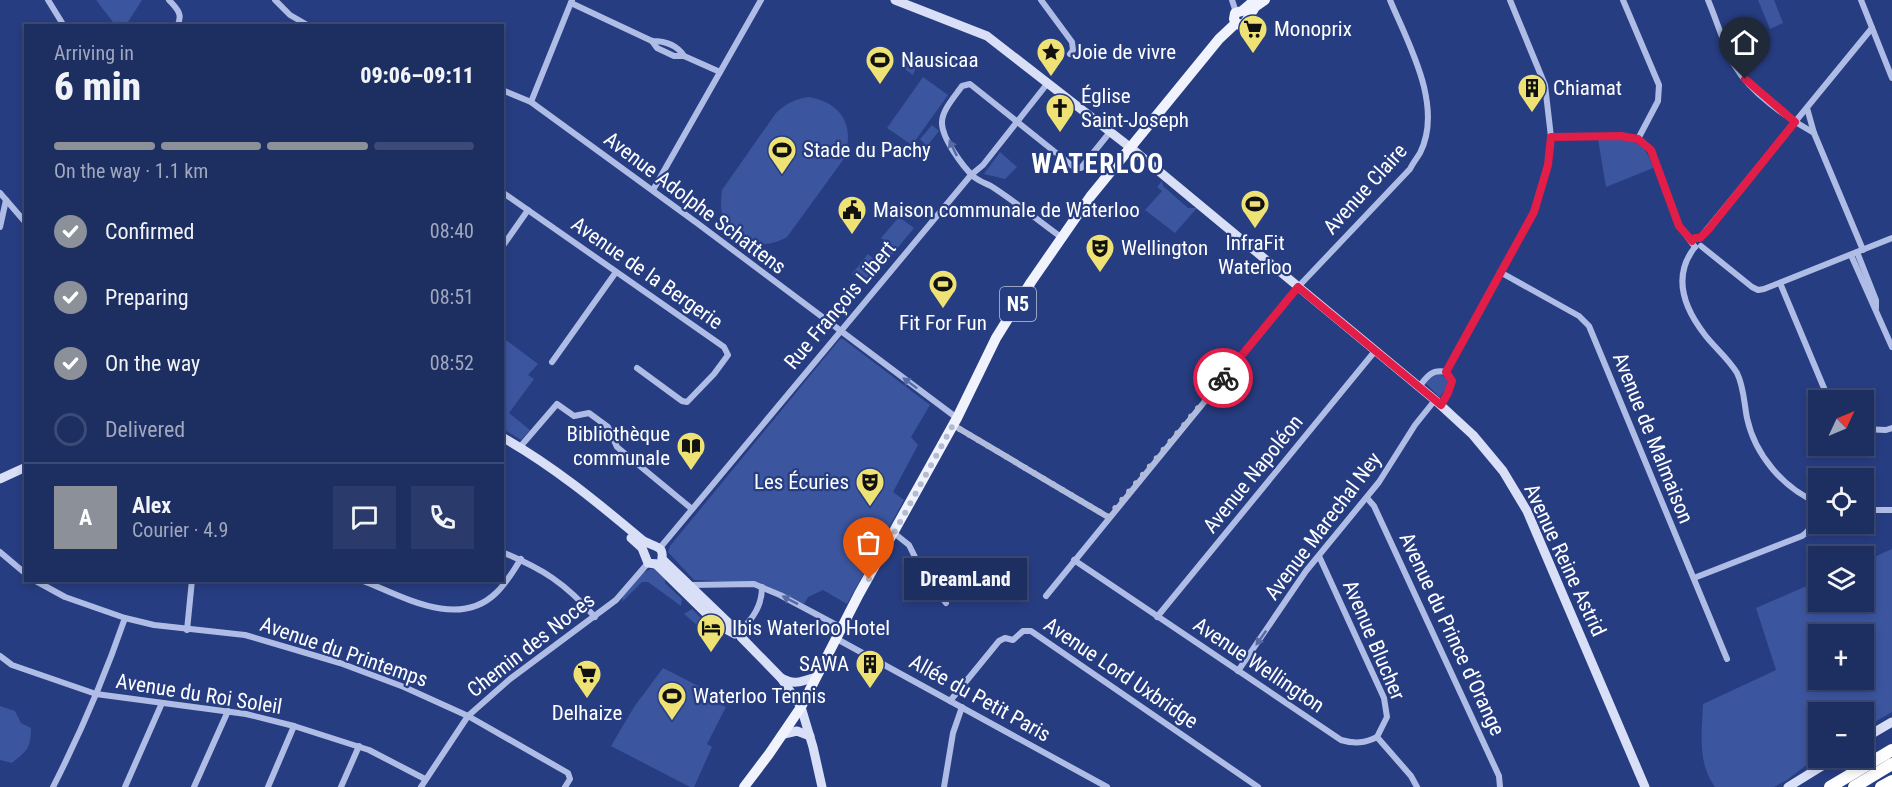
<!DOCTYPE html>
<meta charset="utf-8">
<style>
:root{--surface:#1d2e61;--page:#2a3a6a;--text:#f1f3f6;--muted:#a0a8bd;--line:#3b4a76;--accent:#8c9099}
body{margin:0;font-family:"Roboto Condensed",sans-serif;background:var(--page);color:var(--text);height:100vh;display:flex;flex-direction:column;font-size:22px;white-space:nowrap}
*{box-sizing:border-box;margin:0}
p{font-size:20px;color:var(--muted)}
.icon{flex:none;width:33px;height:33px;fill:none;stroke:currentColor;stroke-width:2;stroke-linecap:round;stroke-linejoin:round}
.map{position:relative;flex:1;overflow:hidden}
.panel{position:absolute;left:24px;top:24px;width:480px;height:558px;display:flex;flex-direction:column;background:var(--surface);border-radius:0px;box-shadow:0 3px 9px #0003,0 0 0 2px var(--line)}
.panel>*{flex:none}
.needle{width:39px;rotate:46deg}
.fabs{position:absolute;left:1808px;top:390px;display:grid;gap:12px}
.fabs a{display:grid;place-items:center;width:66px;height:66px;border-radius:0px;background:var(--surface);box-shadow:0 3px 9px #0003,0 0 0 2px var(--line);font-size:30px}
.pin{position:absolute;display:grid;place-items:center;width:51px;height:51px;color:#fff;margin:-62px -26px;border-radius:50% 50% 50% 0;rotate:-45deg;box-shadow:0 0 6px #0007}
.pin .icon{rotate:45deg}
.courier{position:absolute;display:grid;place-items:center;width:60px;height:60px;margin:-30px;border:4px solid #e11d48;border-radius:50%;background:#fff;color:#222;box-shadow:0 2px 8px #0007}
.bubble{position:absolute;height:42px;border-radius:0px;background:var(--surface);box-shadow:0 3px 9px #0003,0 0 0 2px var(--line);font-size:20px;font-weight:800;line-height:42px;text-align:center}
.headline em{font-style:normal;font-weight:800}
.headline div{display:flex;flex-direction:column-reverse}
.headline{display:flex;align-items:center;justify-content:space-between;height:102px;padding:0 30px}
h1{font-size:39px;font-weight:800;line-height:45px}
.bar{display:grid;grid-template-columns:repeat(4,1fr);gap:9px 6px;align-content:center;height:72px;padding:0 30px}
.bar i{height:8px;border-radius:4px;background:var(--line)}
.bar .on{background:var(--accent)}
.bar p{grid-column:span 4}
.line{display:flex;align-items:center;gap:15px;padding:0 30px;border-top:2px solid var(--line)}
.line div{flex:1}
.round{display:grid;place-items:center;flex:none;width:63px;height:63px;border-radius:0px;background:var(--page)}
ol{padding:0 30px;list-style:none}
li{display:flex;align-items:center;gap:18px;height:66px}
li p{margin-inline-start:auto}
li .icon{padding:6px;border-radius:50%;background:var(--accent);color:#fff;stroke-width:4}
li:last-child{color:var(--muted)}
li i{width:33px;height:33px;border:3px solid var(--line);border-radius:50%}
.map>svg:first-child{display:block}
.green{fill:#3b559f;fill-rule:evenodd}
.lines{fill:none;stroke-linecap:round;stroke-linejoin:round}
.street{stroke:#afbde6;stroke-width:6}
.secondary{stroke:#d8dff6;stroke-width:9}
.primary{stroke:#f0f3fd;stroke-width:10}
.highway{stroke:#fff;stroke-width:12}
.oneway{fill:#576aa4}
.done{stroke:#b3bbd3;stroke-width:6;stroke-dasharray:0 10.8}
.route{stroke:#e11d48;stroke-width:8}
.labels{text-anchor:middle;stroke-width:4.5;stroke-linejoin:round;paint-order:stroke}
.shield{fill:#273d81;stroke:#bec5d9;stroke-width:1.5}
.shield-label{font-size:20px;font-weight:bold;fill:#fff}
.poi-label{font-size:21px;fill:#fff;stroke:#273d81;text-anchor:start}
.street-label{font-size:21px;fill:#fff;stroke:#273d81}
.district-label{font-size:27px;font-weight:bold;letter-spacing:1.5px;fill:#fff;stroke:#273d81}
</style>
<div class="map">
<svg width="1892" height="787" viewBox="0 0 1892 787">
<rect width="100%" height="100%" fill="#273d81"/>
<g class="green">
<path d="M96 0H142L126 25 116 26Z"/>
<path d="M1758 0H1774L1783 23 1770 29Z"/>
<path d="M909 51 920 56 913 75 902 67Z"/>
<path d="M923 77 948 95 912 145 887 128Z"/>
<path d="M809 97C843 103 856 128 843 160L787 237C764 251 734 244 723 218 720 209 721 199 722 190L776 113C787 103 795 99 809 97Z"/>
<path d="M932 125 939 131 927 146 920 139Z"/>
<path d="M1621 138C1641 143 1647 148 1653 168L1606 187 1598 139Z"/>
<path d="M1000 152 1017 167 1005 179 984 174Z"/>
<path d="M1162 181 1163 186 1188 208H1197L1175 233 1145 210 1162 191 1157 187Z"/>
<path d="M899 217 914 228 891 256 889 254 888 244 881 238Z"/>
<path d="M868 254 875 260 877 259 887 261 866 285 852 274Z"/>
<path d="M502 337 538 364 528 375 534 379 509 413 530 430 521 440 503 429Z"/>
<path d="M840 339H843L930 405 911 437 918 445 893 492 904 500 847 604 823 590 808 597 804 604 757 583 694 580 668 552 670 546Z"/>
<path d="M1439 373 1447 379 1448 386 1440 397 1425 383 1429 377Z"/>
<path d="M1892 549V712L1863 729V712H1818V756L1787 780 1774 787H1715C1697 763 1702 733 1703 704L1776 670 1756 608 1818 581V602H1863V562ZM1818 634H1863V680H1818Z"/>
<path d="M654 568 665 579V583L682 599 681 606 648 582H642L622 602 623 595C632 585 641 571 654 568Z"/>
<path d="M692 609 703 620 698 626 684 614Z"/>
<path d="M663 668 720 697 717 703 726 707 707 744 712 747 694 787H690L611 746 634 707Z"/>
<path d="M0 706 15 711 21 723 31 728C31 748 27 751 12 763L0 760Z"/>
</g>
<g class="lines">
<g class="street">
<path d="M48 0 64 26"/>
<path d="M169 0C176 8 184 14 177 26"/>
<path d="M275 0 290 15 309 26"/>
<path d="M1041 0 1072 42 1073 50 1070 54"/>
<path d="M1232 0 1236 12"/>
<path d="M1623 0 1659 85 1658 101 1638 139"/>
<path d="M1708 0C1717 21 1724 46 1735 66 1750 92 1787 118 1814 133"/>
<path d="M1861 0 1892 78"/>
<path d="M571 3 652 41C665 41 677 45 684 56"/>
<path d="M652 41 657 48 674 56H684L720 72"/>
<path d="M502 90 531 102 697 223 957 418"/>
<path d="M531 102 572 0"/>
<path d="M1807 108 1814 133 1863 250"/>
<path d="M1551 137 1621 136 1638 139 1651 150 1679 226 1695 247"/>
<path d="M653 190 761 0"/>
<path d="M502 192 724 347 728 355 714 374 687 402 682 401 637 368"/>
<path d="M0 193 26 223"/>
<path d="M0 227 6 200"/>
<path d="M1061 237C1039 221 1017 203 994 188 988 184 980 182 974 177 963 167 941 137 942 122 942 110 956 95 962 86L970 84 1075 168H1081L1110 132"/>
<path d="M1700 238 1872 28"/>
<path d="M1701 246 1752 287 1758 290 1764 289 1892 238"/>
<path d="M502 247 528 210"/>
<path d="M1695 247C1672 276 1684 308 1705 335 1715 348 1728 358 1737 373 1744 387 1744 403 1747 418 1755 455 1783 488 1818 503"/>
<path d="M1857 252 1876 300V308"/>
<path d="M1851 255 1892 347"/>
<path d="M1500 272 1579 316 1589 326 1727 659"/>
<path d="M1780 283 1829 400"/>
<path d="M552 362 616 272"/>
<path d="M1446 372 1534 212 1548 165 1551 137 1545 85 1510 0"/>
<path d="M1419 387C1427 376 1432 369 1446 372L1452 381 1448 393 1441 405"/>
<path d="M953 425 1108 517"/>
<path d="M1863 429 1886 430 1892 428"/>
<path d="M520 447 557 404 574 416 589 413 608 427 617 447 692 509"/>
<path d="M1367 498 1374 506 1499 776 1500 787"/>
<path d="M1863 510H1892"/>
<path d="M894 533 909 545 919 565 946 603"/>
<path d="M659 549 951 199 971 175 983 165 1047 84"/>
<path d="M0 552 26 574"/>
<path d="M502 552C543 569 565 583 595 617"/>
<path d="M1319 556 1384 698 1387 717 1377 737"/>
<path d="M1074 560 1341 740C1355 744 1365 743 1377 737"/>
<path d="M1694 578 1802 536C1814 528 1814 516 1816 503"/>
<path d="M34 580 65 597 125 618 154 625 245 635 340 663 404 687 468 716 568 773 570 779 565 787"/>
<path d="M361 580C402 596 458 630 496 593 506 584 513 571 521 559"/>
<path d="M690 585 754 584 780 595 842 628"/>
<path d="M1046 596 1298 287 1410 169C1413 163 1417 158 1420 153 1444 106 1408 43 1390 0"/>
<path d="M1157 617 1375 351"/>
<path d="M187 630 192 580"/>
<path d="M738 632C753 620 762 605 762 587"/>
<path d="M837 639 1107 787"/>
<path d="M0 656 12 665 96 694 246 714 294 726 369 750 425 779"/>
<path d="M1238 671 1306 571 1379 482 1415 425 1435 400"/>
<path d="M950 701 999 641 1005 638 1013 640 1023 631H1031L1258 787"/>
<path d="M1377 737 1411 776 1417 787"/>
<path d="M53 787C81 732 105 676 125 618"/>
<path d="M125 787 162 703"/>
<path d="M194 787 228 711"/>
<path d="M268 787 294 726"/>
<path d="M341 787 359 746"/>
<path d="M421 787 468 716 510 679 616 600 648 563"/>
<path d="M944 787 953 733 962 707"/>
</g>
<g class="secondary">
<path d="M895 0 987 36 1131 148 1435 400 1473 435 1503 471 1527 511 1645 787"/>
<path d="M502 437C552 465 597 502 641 539 646 544 657 545 661 550 663 554 662 555 662 559"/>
<path d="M0 479 26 467"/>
<path d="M631 538 642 548 648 563 656 564"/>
<path d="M662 559 738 632 741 637 781 678 801 707 813 747 822 787"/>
<path d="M656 564 718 625 735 634"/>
<path d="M781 678C796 686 800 681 814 678"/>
<path d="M784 734 797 731 810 736"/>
<path d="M1863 739 1892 722"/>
<path d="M1788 787 1835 758"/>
</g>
<g class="primary">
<path d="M1236 23 1240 25 1245 23 1255 7 1265 0"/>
<path d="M1236 23 1234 19 1235 13 1242 11 1255 0"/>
<path d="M744 787 769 754 801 707 859 594 957 418 996 338 1031 282 1090 197 1219 39 1236 23"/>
</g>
<g class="highway">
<path d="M1830 787 1892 750"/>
<path d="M1854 787 1892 764"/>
<path d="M1881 787 1892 781"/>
</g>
</g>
<defs><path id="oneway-solid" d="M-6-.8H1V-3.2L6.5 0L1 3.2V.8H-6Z" transform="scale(1.5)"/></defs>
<g class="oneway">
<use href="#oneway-solid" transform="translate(953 148) rotate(-116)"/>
<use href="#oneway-solid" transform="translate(910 383) rotate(-143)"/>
<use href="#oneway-solid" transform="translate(790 600) rotate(-153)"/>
<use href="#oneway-solid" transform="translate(1261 638) rotate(125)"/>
</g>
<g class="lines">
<path class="done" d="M869 579 953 425 1108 517 1223 378"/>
<path class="route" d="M1223 378 1298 287 1441 405 1448 393 1452 381 1446 372 1534 212 1548 165 1551 137 1621 136 1638 139 1651 150 1679 226 1692 241 1695 238H1700L1708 230 1795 122 1745 79"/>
</g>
<defs>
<g id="supermarket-pin" transform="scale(1.5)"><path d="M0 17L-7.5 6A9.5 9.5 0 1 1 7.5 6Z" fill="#efe274" stroke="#273d81"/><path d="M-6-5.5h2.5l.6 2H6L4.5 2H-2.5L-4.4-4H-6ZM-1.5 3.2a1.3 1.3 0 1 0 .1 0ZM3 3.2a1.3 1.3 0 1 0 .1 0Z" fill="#111"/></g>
<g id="sight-pin" transform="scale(1.5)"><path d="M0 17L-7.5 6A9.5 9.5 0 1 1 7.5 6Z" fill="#efe274" stroke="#273d81"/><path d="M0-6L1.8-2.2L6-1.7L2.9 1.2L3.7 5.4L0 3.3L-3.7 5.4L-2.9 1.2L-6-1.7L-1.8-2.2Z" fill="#111"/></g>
<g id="stadium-pin" transform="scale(1.5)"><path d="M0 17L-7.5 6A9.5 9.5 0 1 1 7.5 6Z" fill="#efe274" stroke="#273d81"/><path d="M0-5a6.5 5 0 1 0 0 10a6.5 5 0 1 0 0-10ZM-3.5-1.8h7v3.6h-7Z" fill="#111"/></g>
<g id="building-pin" transform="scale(1.5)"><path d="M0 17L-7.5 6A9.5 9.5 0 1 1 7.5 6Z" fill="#efe274" stroke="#273d81"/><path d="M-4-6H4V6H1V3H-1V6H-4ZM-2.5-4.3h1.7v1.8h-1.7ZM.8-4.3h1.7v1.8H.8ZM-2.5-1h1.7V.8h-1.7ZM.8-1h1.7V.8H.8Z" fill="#111"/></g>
<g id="church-pin" transform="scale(1.5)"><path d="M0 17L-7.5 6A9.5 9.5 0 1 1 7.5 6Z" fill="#efe274" stroke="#273d81"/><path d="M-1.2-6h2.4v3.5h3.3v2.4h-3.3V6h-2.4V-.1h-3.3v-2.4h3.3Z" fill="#111"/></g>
<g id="civic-pin" transform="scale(1.5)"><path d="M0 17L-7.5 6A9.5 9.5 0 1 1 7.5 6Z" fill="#efe274" stroke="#273d81"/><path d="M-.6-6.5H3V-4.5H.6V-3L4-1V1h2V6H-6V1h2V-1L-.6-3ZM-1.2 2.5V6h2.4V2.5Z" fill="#111"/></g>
<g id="theatre-pin" transform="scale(1.5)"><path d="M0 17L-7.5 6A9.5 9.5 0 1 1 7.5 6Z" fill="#efe274" stroke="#273d81"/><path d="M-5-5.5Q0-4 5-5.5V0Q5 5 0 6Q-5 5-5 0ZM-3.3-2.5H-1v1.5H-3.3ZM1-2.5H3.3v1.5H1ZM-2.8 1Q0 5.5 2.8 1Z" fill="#111"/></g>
<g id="library-pin" transform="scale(1.5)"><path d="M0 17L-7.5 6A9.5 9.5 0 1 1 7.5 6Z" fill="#efe274" stroke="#273d81"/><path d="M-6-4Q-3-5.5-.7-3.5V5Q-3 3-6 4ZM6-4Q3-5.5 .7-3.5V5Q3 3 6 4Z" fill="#111"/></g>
<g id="hotel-pin" transform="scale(1.5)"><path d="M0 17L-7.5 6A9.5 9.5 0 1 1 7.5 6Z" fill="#efe274" stroke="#273d81"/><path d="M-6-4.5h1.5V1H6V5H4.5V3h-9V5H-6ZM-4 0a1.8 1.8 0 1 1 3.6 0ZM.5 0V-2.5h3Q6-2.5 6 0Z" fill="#111"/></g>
</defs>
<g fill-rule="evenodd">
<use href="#supermarket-pin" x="1253" y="29"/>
<use href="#sight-pin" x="1051" y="52"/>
<use href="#stadium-pin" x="880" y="60"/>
<use href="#building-pin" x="1532" y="88"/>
<use href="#church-pin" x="1060" y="108"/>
<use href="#stadium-pin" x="782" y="150"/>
<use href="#stadium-pin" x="1255" y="204"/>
<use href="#civic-pin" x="852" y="210"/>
<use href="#theatre-pin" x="1100" y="248"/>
<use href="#stadium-pin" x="943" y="284"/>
<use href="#library-pin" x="691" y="446"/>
<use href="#theatre-pin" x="870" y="482"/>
<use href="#hotel-pin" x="711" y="628"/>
<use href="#building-pin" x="870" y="664"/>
<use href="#supermarket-pin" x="587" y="674"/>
<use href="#stadium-pin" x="672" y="696"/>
</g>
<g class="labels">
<rect class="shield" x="1000" y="287" width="36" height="34" rx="4.5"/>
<g class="shield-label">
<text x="1018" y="311">N5</text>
</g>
<g class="poi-label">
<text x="1274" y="36">Monoprix</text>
<text x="1072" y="59">Joie de vivre</text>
<text x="901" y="67">Nausicaa</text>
<text x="1553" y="95">Chiamat</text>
<text x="1081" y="103">Église<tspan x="1081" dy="24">Saint-Joseph</tspan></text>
<text x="803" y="157">Stade du Pachy</text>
<text x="873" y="217">Maison communale de Waterloo</text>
<text x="1255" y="250" text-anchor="middle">InfraFit<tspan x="1255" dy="24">Waterloo</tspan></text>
<text x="1121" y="255">Wellington</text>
<text x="943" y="330" text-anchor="middle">Fit For Fun</text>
<text x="670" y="441" text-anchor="end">Bibliothèque<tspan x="670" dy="24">communale</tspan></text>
<text x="849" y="489" text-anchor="end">Les Écuries</text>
<text x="732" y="635">Ibis Waterloo Hotel</text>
<text x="849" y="671" text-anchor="end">SAWA</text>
<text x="693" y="703">Waterloo Tennis</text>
<text x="587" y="720" text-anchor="middle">Delhaize</text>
</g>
<g class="street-label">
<text transform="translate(1365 189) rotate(-48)" y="7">Avenue Claire</text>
<text transform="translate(695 203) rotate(37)" y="7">Avenue Adolphe Schattens</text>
<text transform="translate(647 273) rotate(35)" y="7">Avenue de la Bergerie</text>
<text transform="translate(840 305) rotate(-50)" y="7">Rue François Libert</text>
<text transform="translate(1653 438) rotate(68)" y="7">Avenue de Malmaison</text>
<text transform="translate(1253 474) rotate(-51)" y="7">Avenue Napoléon</text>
<text transform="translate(1323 526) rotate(-53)" y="7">Avenue Marechal Ney</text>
<text transform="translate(1565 560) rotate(65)" y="7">Avenue Reine Astrid</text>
<text transform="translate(1452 634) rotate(65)" y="7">Avenue du Prince d'Orange</text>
<text transform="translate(1374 640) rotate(67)" y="7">Avenue Blucher</text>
<text transform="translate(531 645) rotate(-38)" y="7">Chemin des Noces</text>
<text transform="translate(344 652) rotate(19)" y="7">Avenue du Printemps</text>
<text transform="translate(1259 665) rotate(34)" y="7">Avenue Wellington</text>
<text transform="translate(1121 673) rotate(34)" y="7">Avenue Lord Uxbridge</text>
<text transform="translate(199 694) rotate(9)" y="7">Avenue du Roi Soleil</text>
<text transform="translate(980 698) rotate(29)" y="7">Allée du Petit Paris</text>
</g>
<g class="district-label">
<text x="1098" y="173">WATERLOO</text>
</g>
</g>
</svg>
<div class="fabs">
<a><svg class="needle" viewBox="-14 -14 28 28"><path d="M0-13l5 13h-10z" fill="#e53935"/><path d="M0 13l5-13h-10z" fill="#a0a8bd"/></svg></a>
<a><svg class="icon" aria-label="locate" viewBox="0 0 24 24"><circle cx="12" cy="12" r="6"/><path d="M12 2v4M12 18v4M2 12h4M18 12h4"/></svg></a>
<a><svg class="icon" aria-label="layers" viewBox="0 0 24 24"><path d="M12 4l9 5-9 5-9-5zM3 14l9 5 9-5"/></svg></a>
<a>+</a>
<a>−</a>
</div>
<div class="pin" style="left:869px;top:579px;background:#ea580c"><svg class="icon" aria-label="bag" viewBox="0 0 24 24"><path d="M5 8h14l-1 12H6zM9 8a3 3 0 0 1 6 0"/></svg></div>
<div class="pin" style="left:1745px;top:79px;background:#1f2937"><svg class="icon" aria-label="home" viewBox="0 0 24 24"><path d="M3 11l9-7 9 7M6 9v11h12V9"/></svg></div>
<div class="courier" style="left:1223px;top:378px"><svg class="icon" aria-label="bike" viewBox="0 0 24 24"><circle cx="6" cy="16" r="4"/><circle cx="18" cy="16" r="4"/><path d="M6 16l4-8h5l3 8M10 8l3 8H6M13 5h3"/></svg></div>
<div class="bubble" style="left:904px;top:558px;width:123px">DreamLand</div>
<section class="panel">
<div class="headline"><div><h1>6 min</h1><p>Arriving in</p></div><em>09:06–09:11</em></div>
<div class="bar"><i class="on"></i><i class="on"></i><i class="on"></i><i></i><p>On the way · 1.1 km</p></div>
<ol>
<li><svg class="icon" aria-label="check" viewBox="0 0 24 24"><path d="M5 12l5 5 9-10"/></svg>Confirmed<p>08:40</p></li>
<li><svg class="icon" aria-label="check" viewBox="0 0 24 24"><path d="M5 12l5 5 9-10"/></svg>Preparing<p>08:51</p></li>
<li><svg class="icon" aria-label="check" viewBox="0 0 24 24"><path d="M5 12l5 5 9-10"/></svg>On the way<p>08:52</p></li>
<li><i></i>Delivered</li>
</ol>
<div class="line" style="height:108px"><b class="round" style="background:var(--accent);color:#fff">A</b><div><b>Alex</b><p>Courier · 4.9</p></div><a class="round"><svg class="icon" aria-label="chat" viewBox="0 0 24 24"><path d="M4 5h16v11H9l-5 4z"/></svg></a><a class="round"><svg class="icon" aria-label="phone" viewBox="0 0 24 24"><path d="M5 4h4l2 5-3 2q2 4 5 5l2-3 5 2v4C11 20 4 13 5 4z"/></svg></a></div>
</section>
</div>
